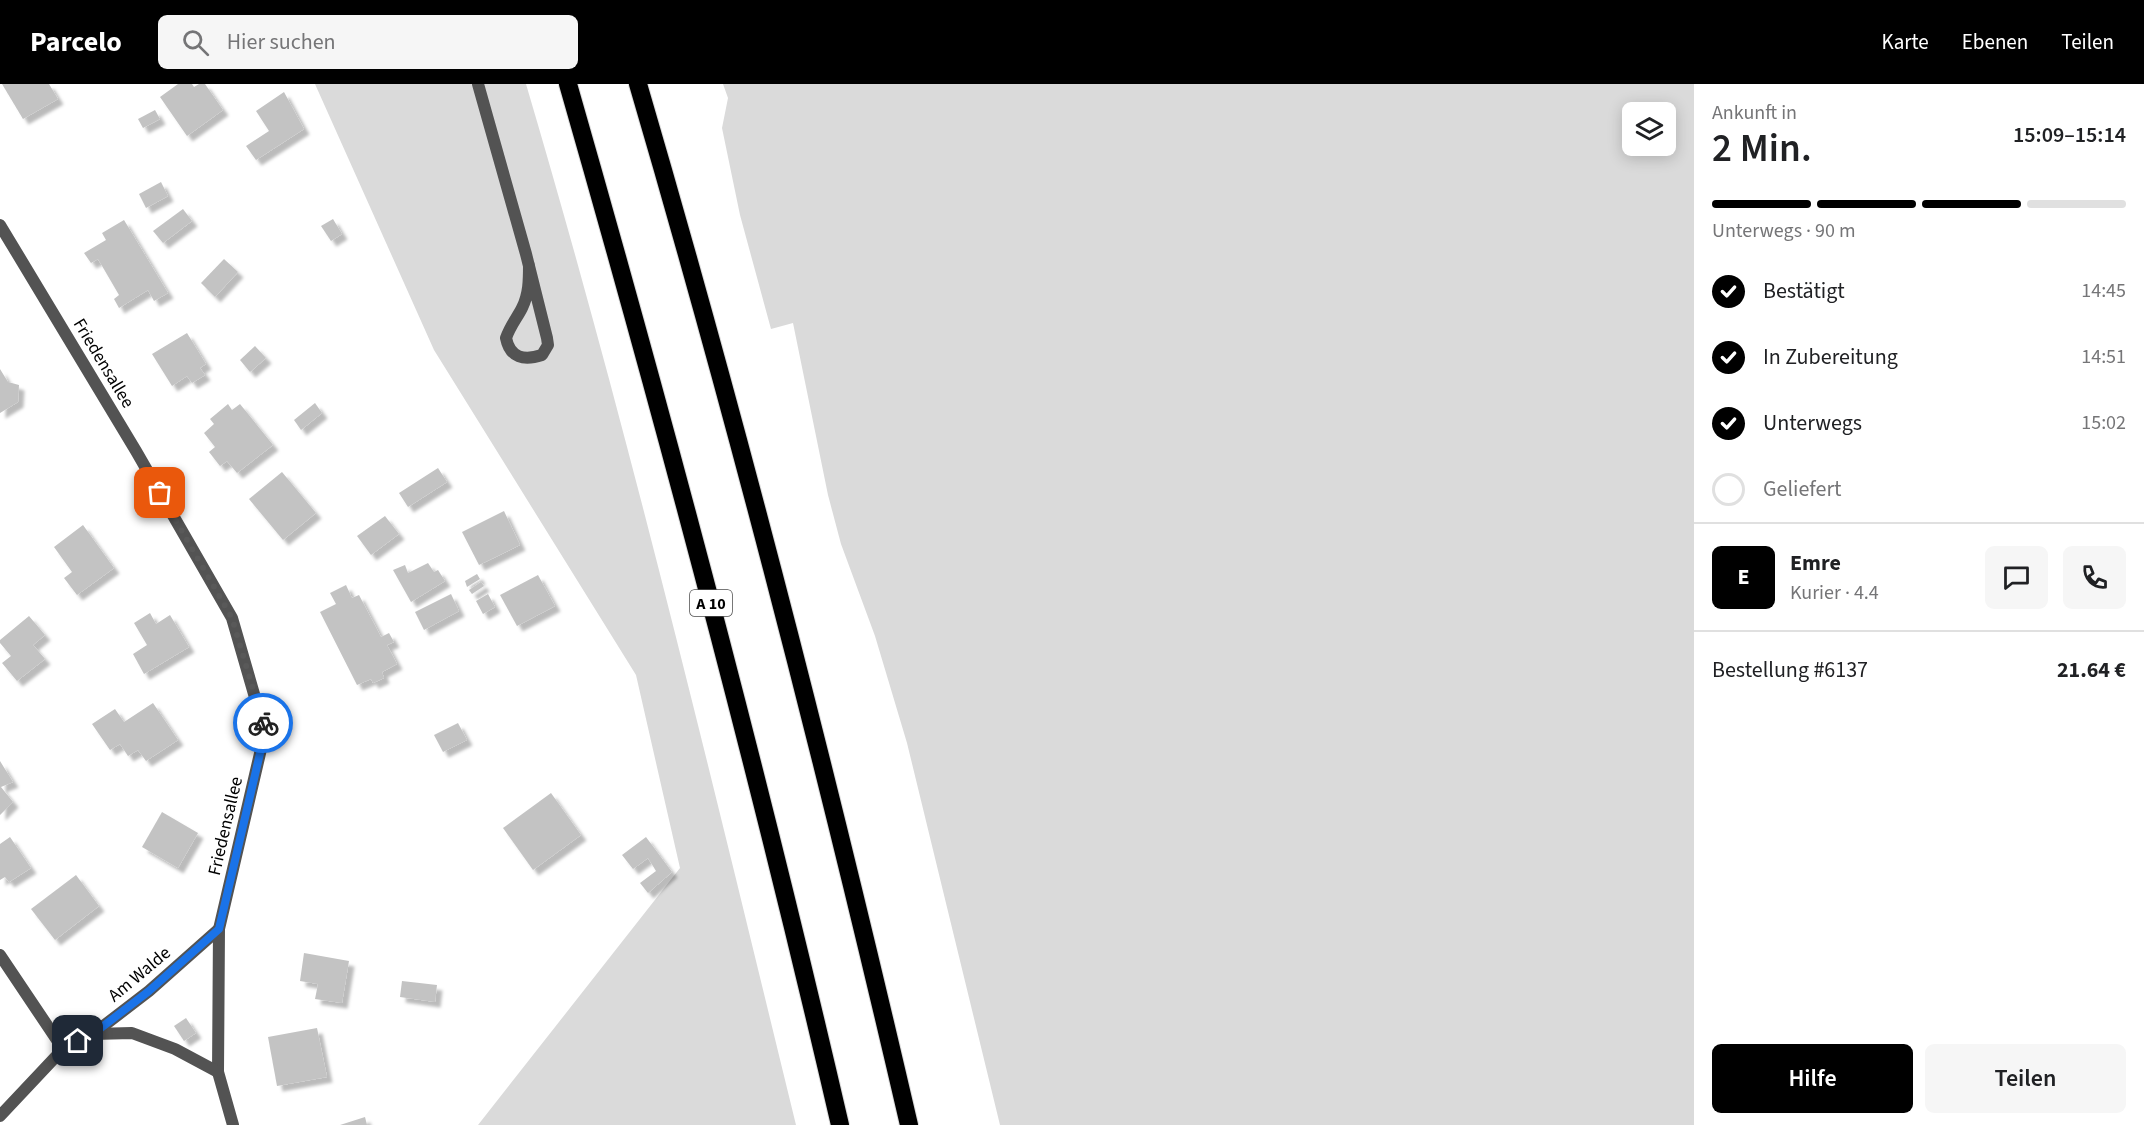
<!DOCTYPE html>
<html lang="de">
<meta charset="utf-8">
<style>
:root{--surface:#fff;--page:#f6f6f6;--text:#202124;--muted:#757577;--line:#e0e0e0;--accent:#000}
body{margin:0;font-family:"Source Sans 3",sans-serif;background:var(--page);color:var(--text);height:100vh;display:flex;flex-direction:column;font-size:22px;white-space:nowrap}
*{box-sizing:border-box;margin:0}
p{font-size:20px;color:var(--muted)}
.icon{flex:none;width:33px;height:33px;fill:none;stroke:currentColor;stroke-width:2;stroke-linecap:round;stroke-linejoin:round}
.map{position:relative;flex:1;overflow:hidden}
.sheet{display:flex;flex-direction:column;background:var(--surface);width:450px}
.sheet>*{flex:none}
.controls{position:absolute;left:1622px;top:18px;display:grid;gap:12px}
.controls a{display:grid;place-items:center;width:54px;height:54px;border-radius:9px;background:var(--surface);box-shadow:0 3px 15px #0003;font-size:30px}
.pin{position:absolute;display:grid;place-items:center;width:51px;height:51px;color:#fff;margin:-26px;border-radius:12px;box-shadow:0 3px 9px #0006}
.courier{position:absolute;display:grid;place-items:center;width:60px;height:60px;margin:-30px;border:4px solid #1a73e8;border-radius:50%;background:#fff;color:#222;box-shadow:0 2px 8px #0007}
.head em{font-style:normal;font-weight:600}
.head div{display:flex;flex-direction:column-reverse}
.head{display:flex;align-items:center;justify-content:space-between;height:102px;padding:0 18px}
h1{font-size:39px;font-weight:600;line-height:45px}
.bar{display:grid;grid-template-columns:repeat(4,1fr);gap:9px 6px;align-content:center;height:72px;padding:0 18px}
.bar i{height:8px;border-radius:4px;background:var(--line)}
.bar .selected{background:var(--accent)}
.bar p{grid-column:span 4}
.line{display:flex;align-items:center;gap:15px;padding:0 18px;border-top:2px solid var(--line)}
.line div{flex:1}
.round{display:grid;place-items:center;flex:none;width:63px;height:63px;border-radius:9px;background:var(--page)}
ol{padding:0 18px;list-style:none}
li{display:flex;align-items:center;gap:18px;height:66px}
li p{margin-inline-start:auto}
li .icon{padding:6px;border-radius:50%;background:var(--accent);color:#fff;stroke-width:4}
li:last-child{color:var(--muted)}
li i{width:33px;height:33px;border:3px solid var(--line);border-radius:50%}
.action{display:flex;gap:12px;margin-top:auto;padding:12px 18px}
.action a{flex:1;height:69px;border-radius:9px;background:var(--accent);color:#fff;font-size:24px;font-weight:600;line-height:69px;text-align:center}
.action a+a{background:var(--page);color:var(--text)}
header{display:flex;align-items:center;gap:36px;box-sizing:border-box;height:84px;padding:0 30px;background:var(--accent);color:#fff}
header strong{font-size:28px}
nav{display:flex;gap:33px;margin-inline-start:auto;font-size:21px}
.search{width:420px;height:54px;background:var(--page);display:flex;align-items:center;gap:15px;box-sizing:border-box;padding:0 21px;border-radius:9px;color:var(--muted);font-size:22px}
main{display:flex;flex:1;min-height:0}
.map>svg:first-child{display:block}
.green{fill:#dadada;fill-rule:evenodd}
.building{fill:#c3c3c3;filter:url(#shadow)}
.lines{fill:none;stroke-linecap:round;stroke-linejoin:round}
.highway-casing{stroke:#dbdbdb;stroke-width:20}
.lane{stroke:#535353;stroke-width:12}
.street{stroke:#535353;stroke-width:12}
.highway{stroke:#000;stroke-width:18}
.done{stroke:#595959;stroke-width:6;stroke-dasharray:0 10.8}
.route{stroke:#1a73e8;stroke-width:8}
.labels{text-anchor:middle;stroke-width:4.5;stroke-linejoin:round;paint-order:stroke}
.shield{fill:#fff;stroke:#4c4c4c;stroke-width:1.5}
.shield-label{font-size:16px;font-weight:bold;fill:#000}
.street-label{font-size:18px;fill:#000;stroke:#fff}
</style>
<header>
<strong>Parcelo</strong>
<div class="search"><svg class="icon" aria-label="search" viewBox="0 0 24 24"><circle cx="10" cy="10" r="6"/><path d="M15 15l6 6"/></svg>Hier suchen</div>
<nav><a>Karte</a><a>Ebenen</a><a>Teilen</a></nav>
</header>
<main>
<div class="map">
<svg width="1694" height="1041" viewBox="0 0 1694 1041">
<defs>
<filter id="shadow"><feDropShadow dx="5.5" dy="5.5" stdDeviation="1.5" flood-color="#0004"/></filter>
</defs>
<rect width="100%" height="100%" fill="#fff"/>
<g class="green">
<path d="M315 0H526C628 344 711 693 796 1041H478L680 784 636 591 434 266Z"/>
<path d="M723 0H1694V1041H1000L907 659 875 552 841 460 828 411 793 239 771 245 740 131 722 44 728 14ZM1632 28H1665V62H1632Z"/>
</g>
<g class="building">
<path d="M2 0H49L58 15 23 35Z"/>
<path d="M178 0H192L194 3 199 0H205L223 26 187 52 160 13Z"/>
<path d="M284 8 304 45 256 76 246 62 269 47 256 27Z"/>
<path d="M155 26 160 35 143 44 138 35Z"/>
<path d="M161 98 168 112 146 124 139 110Z"/>
<path d="M183 125 192 137 163 159 153 147Z"/>
<path d="M333 135 342 150 331 157 321 142Z"/>
<path d="M124 136 168 209 154 217 148 206 119 224 114 215 119 211 98 175 91 179 84 169 106 156 102 149Z"/>
<path d="M224 175 238 188 215 213 201 199Z"/>
<path d="M187 249 206 280 200 284 205 291 192 299 187 292 172 302 152 270Z"/>
<path d="M255 262 266 274 250 288 240 276Z"/>
<path d="M0 285 8 298 19 301 18 318 0 329Z"/>
<path d="M315 319 322 329 301 346 294 336Z"/>
<path d="M228 320 232 326 240 320 273 361 237 389 227 377 220 382 209 368 215 363 204 349 214 340 210 335Z"/>
<path d="M438 384 447 398 408 423 399 409Z"/>
<path d="M282 388 316 429 283 456 249 415Z"/>
<path d="M504 427 520 461 479 481 462 448Z"/>
<path d="M385 432 399 450 371 471 357 452Z"/>
<path d="M83 441 114 484 77 511 64 494 72 488 54 463Z"/>
<path d="M428 479 434 488 438 486 445 497 411 518 393 486 405 481 408 489Z"/>
<path d="M477 490 480 495 467 503 465 497Z"/>
<path d="M538 491 555 522 517 542 500 511Z"/>
<path d="M481 498 484 502 472 510 469 506Z"/>
<path d="M346 501 352 514 359 511 381 553 389 549 394 558 387 561 397 580 382 588 384 594 373 599 371 595 357 601 320 528 336 520 330 509Z"/>
<path d="M451 510 459 527 424 546 415 528Z"/>
<path d="M488 510 495 523 483 530 476 517Z"/>
<path d="M150 529 156 540 170 531 189 563 144 590 133 570 147 561 134 539Z"/>
<path d="M29 532 45 551 33 561 45 575 17 597 2 579 11 572 0 559V556Z"/>
<path d="M153 619 178 656 146 677 138 666 128 672 120 660 110 666 92 640 115 625 124 638Z"/>
<path d="M458 639 467 656 443 668 434 651Z"/>
<path d="M0 677 13 698 1 703 13 718 0 731Z"/>
<path d="M551 709 581 751 533 786 503 744Z"/>
<path d="M162 728 198 749 178 784 142 763Z"/>
<path d="M10 753 31 784 9 798 5 793 0 796V760Z"/>
<path d="M646 753 672 788 648 809 640 799 656 787 648 774 633 785 622 771Z"/>
<path d="M76 791 99 822 55 856 31 825Z"/>
<path d="M304 869 349 877 342 919 315 915 318 900 300 897Z"/>
<path d="M402 897 437 901 435 918 400 913Z"/>
<path d="M186 934 196 949 184 957 174 942Z"/>
<path d="M317 944 327 993 277 1002 268 953Z"/>
<path d="M365 1033 367 1041H340Z"/>
</g>
<g class="lines">
<g class="highway-casing">
<g id="highway">
<path d="M568 0C667 345 759 691 840 1041"/>
<path d="M638 0C739 344 828 692 909 1041"/>
</g>
</g>
<path class="lane" d="M478 0 526 170 547 254 548 261 542 271C524 277 510 274 506 254 510 242 517 234 522 224 529 210 529 196 529 181"/>
<g class="street">
<path d="M0 141 136 367 232 534 265 648 219 845 218 988 233 1041"/>
<path d="M0 871 63 965"/>
<path d="M93 950 132 949 175 965 218 988"/>
<path d="M0 1032 63 965 93 950 149 907 219 845"/>
</g>
<use href="#highway" class="highway"/>
</g>
<g class="lines">
<path class="done" d="M160 409 232 534 263 639"/>
<path class="route" d="M78 957 93 950 149 907 219 845 265 648 263 639"/>
</g>
<g class="labels">
<rect class="shield" x="690" y="506" width="42" height="26" rx="4.5"/>
<g class="shield-label">
<text x="711" y="525">A 10</text>
</g>
<g class="street-label">
<text transform="translate(104 279) rotate(59)" y="6">Friedensallee</text>
<text transform="translate(225 742) rotate(-77)" y="6">Friedensallee</text>
<text transform="translate(139 890) rotate(-40)" y="6">Am Walde</text>
</g>
</g>
</svg>
<div class="controls">
<a><svg class="icon" aria-label="layers" viewBox="0 0 24 24"><path d="M12 4l9 5-9 5-9-5zM3 14l9 5 9-5"/></svg></a>
</div>
<div class="pin" style="left:160px;top:409px;background:#ea580c"><svg class="icon" aria-label="bag" viewBox="0 0 24 24"><path d="M5 8h14l-1 12H6zM9 8a3 3 0 0 1 6 0"/></svg></div>
<div class="pin" style="left:78px;top:957px;background:#1f2937"><svg class="icon" aria-label="home" viewBox="0 0 24 24"><path d="M3 11l9-7 9 7M6 9v11h12V9"/></svg></div>
<div class="courier" style="left:263px;top:639px"><svg class="icon" aria-label="bike" viewBox="0 0 24 24"><circle cx="6" cy="16" r="4"/><circle cx="18" cy="16" r="4"/><path d="M6 16l4-8h5l3 8M10 8l3 8H6M13 5h3"/></svg></div>
</div>
<section class="sheet">
<div class="head"><div><h1>2 Min.</h1><p>Ankunft in</p></div><em>15:09–15:14</em></div>
<div class="bar"><i class="selected"></i><i class="selected"></i><i class="selected"></i><i></i><p>Unterwegs · 90 m</p></div>
<ol>
<li><svg class="icon" aria-label="check" viewBox="0 0 24 24"><path d="M5 12l5 5 9-10"/></svg>Bestätigt<p>14:45</p></li>
<li><svg class="icon" aria-label="check" viewBox="0 0 24 24"><path d="M5 12l5 5 9-10"/></svg>In Zubereitung<p>14:51</p></li>
<li><svg class="icon" aria-label="check" viewBox="0 0 24 24"><path d="M5 12l5 5 9-10"/></svg>Unterwegs<p>15:02</p></li>
<li><i></i>Geliefert</li>
</ol>
<div class="line" style="height:108px"><b class="round" style="background:var(--accent);color:#fff">E</b><div><b>Emre</b><p>Kurier · 4.4</p></div><a class="round"><svg class="icon" aria-label="chat" viewBox="0 0 24 24"><path d="M4 5h16v11H9l-5 4z"/></svg></a><a class="round"><svg class="icon" aria-label="phone" viewBox="0 0 24 24"><path d="M5 4h4l2 5-3 2q2 4 5 5l2-3 5 2v4C11 20 4 13 5 4z"/></svg></a></div>
<div class="line" style="height:78px"><div>Bestellung #6137</div><b>21.64 €</b></div>
<div class="action"><a>Hilfe</a><a>Teilen</a></div>
</section>
</main>
